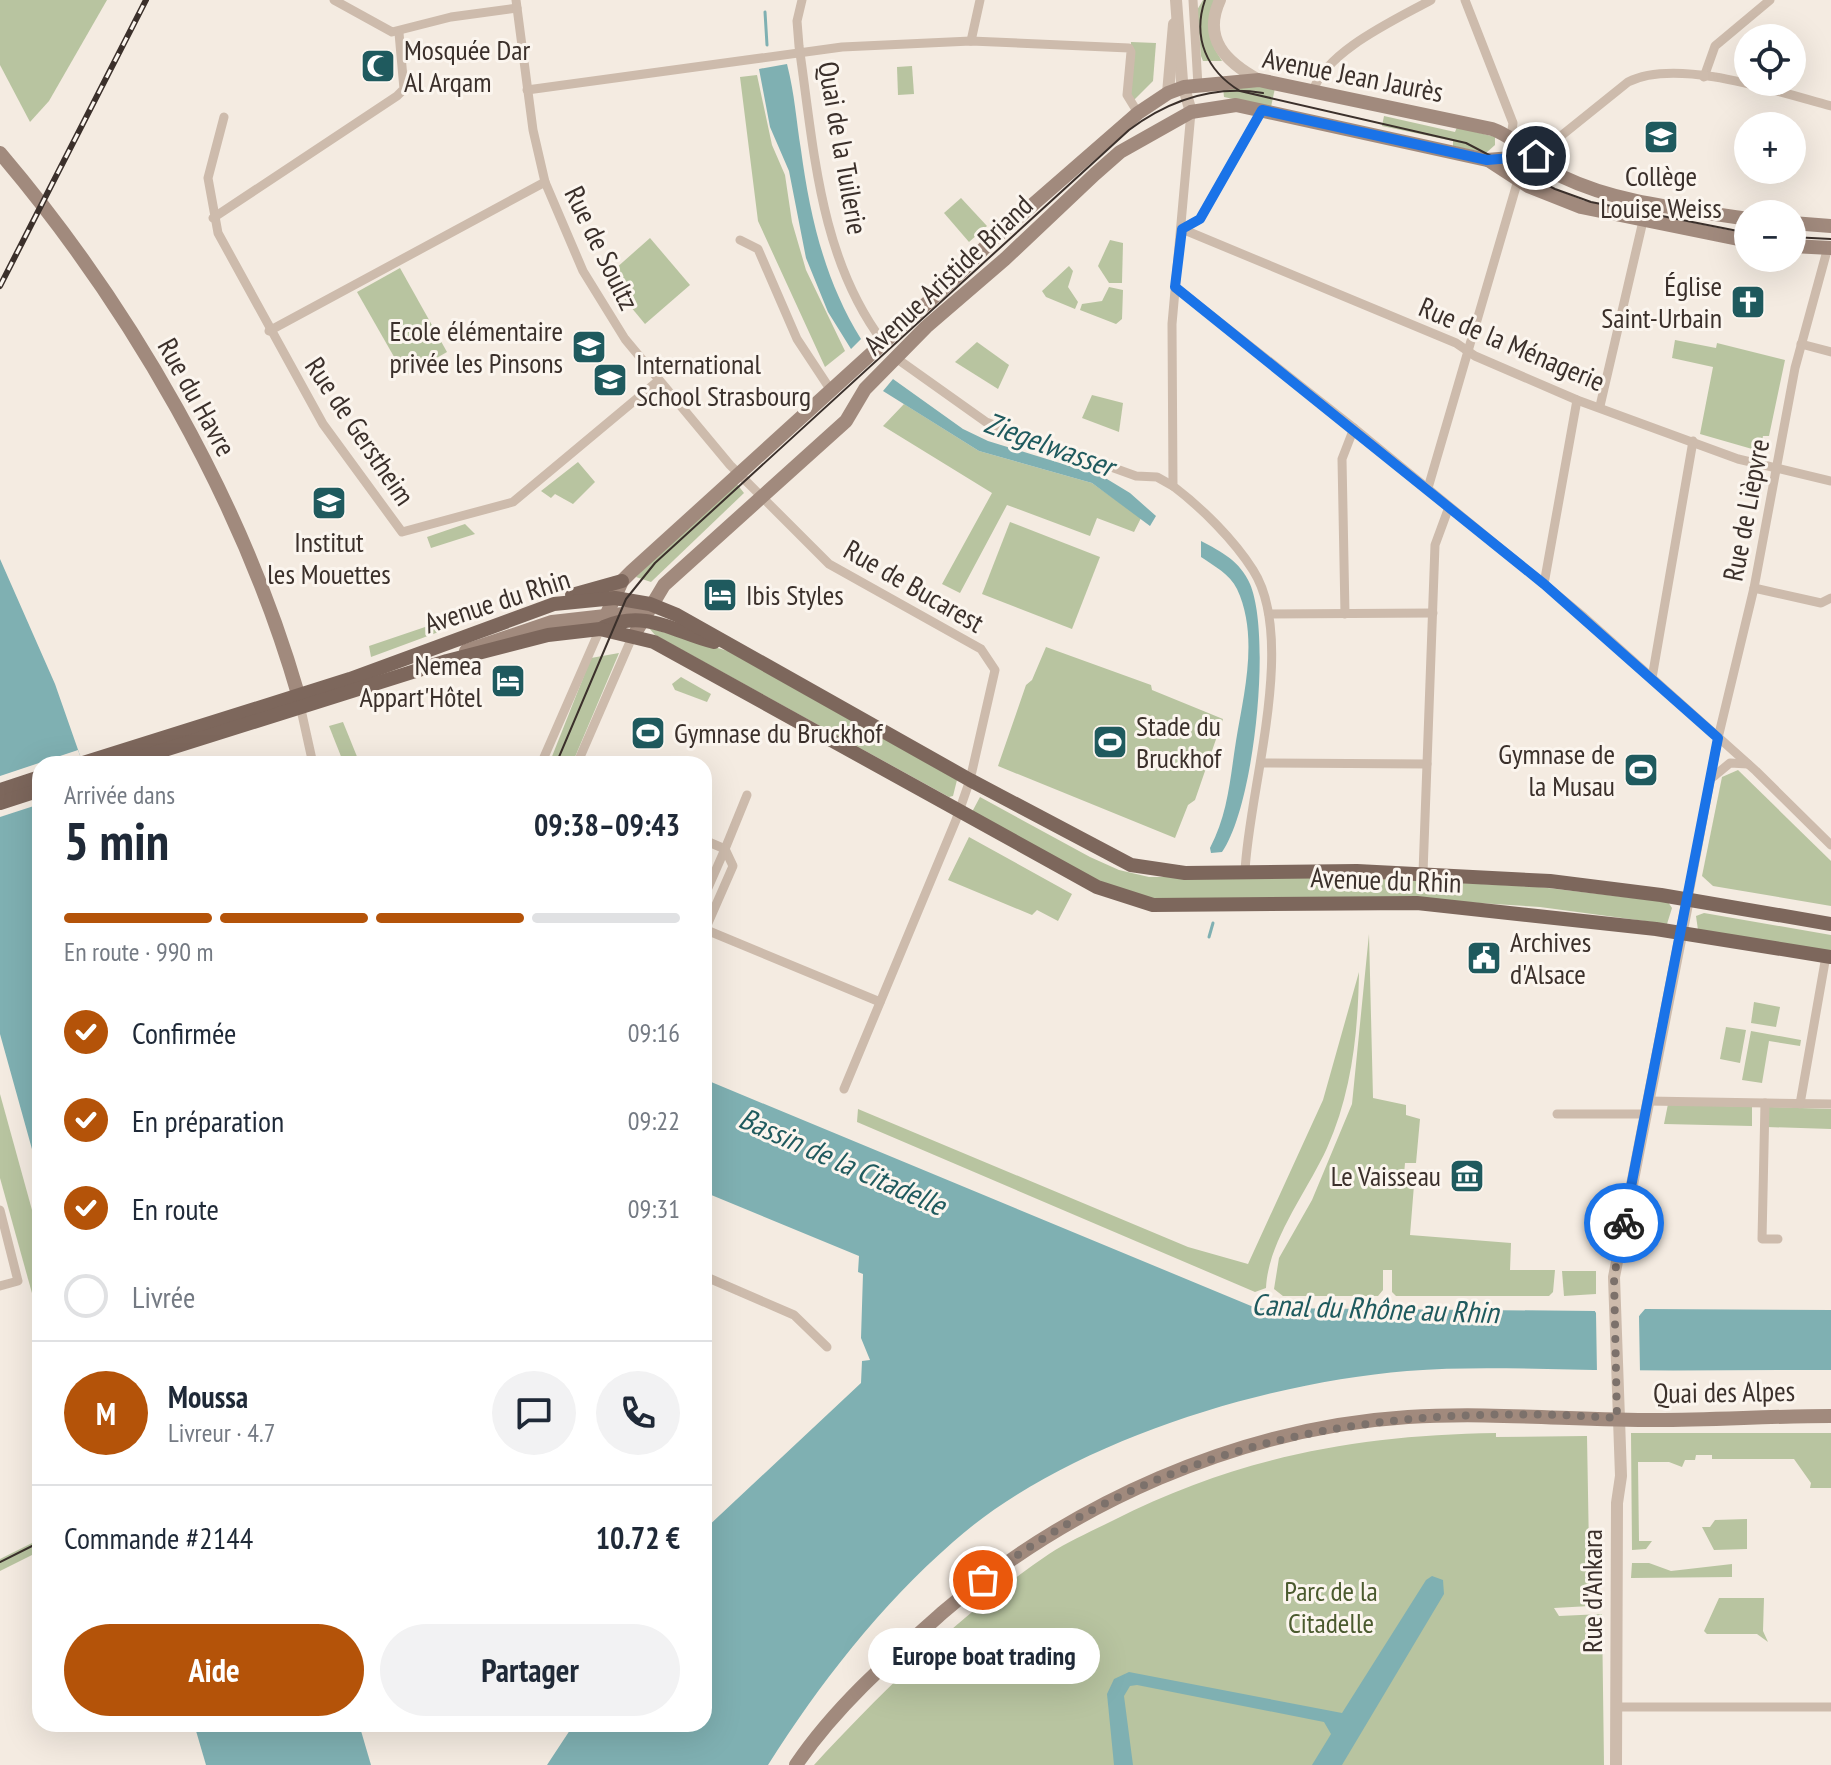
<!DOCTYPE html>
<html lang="fr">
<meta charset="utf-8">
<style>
:root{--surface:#fff;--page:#f2f2f3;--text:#1f2937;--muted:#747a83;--line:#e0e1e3;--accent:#b45309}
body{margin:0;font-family:"PT Sans Narrow",sans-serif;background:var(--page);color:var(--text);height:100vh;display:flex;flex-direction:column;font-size:30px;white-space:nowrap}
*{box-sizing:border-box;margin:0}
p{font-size:26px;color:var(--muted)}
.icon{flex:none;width:44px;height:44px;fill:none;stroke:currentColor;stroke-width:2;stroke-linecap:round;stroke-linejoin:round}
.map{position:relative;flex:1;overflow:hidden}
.sheet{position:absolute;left:32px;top:756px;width:680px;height:976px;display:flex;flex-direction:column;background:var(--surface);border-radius:24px;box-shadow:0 8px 32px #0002}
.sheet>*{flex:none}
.tools{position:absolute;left:1734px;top:24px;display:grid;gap:16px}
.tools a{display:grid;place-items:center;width:72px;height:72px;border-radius:50%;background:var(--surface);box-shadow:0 8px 32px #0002;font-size:40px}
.pin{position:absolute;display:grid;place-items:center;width:68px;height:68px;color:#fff;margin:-34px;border:4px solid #fff;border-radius:50%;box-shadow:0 2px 8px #0007}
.courier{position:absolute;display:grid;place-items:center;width:80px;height:80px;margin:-40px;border:6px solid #1a73e8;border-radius:50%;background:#fff;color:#222;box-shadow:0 2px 10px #0007}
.bubble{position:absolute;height:56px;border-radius:28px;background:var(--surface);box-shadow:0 8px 32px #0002;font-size:26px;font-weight:800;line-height:56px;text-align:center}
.headline em{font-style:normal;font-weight:800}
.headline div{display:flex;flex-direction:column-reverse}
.headline{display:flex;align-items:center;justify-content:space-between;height:136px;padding:0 32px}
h1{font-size:52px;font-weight:800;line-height:60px}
.bar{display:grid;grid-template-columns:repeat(4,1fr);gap:12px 8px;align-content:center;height:96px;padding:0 32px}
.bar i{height:10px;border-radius:6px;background:var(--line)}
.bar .active{background:var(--accent)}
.bar p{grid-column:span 4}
.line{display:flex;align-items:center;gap:20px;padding:0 32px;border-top:2px solid var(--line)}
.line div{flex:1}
.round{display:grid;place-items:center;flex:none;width:84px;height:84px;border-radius:42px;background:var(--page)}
ol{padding:0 32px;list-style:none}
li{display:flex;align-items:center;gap:24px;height:88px}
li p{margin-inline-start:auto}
li .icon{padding:8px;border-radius:50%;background:var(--accent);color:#fff;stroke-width:4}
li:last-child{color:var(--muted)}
li i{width:44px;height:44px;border:4px solid var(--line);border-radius:50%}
.cta{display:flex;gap:16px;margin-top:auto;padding:16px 32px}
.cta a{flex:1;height:92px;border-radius:48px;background:var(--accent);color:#fff;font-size:32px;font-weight:800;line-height:92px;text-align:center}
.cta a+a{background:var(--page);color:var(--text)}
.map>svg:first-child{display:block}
.green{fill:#b8c4a0}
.water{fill:#7fb0b2}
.pier{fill:#f4ebe1}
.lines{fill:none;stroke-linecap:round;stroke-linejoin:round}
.stream{stroke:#7fb0b2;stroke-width:3}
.minor{stroke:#cdbbac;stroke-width:9}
.tertiary{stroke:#cdbbac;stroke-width:12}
.secondary{stroke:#a18a7d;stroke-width:14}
.primary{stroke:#7d675c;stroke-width:14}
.tram{stroke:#3b302b;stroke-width:2}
.rail-casing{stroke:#3b302b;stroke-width:6}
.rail{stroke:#fbf5ee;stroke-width:3;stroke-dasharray:9;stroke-linecap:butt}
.done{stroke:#7c716b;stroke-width:8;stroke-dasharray:0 14.4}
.route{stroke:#1a73e8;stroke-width:10}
.labels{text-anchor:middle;stroke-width:6;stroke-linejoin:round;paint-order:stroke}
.poi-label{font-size:28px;fill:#3b302b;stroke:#fbf5ee;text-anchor:start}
.street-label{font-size:28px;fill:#3b302b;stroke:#fbf5ee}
.park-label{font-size:28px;fill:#4a5a2e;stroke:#fbf5ee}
.water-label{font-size:30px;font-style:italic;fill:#1f5a5e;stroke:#fbf5ee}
</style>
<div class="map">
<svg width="1831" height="1765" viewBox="0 0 1831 1765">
<rect width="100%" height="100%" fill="#f4ebe1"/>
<g class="green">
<path d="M0 0H107L49 101 30 122 0 65Z"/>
<path d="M1203 0H1216L1214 48 1222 61H1203L1201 56 1197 10Z"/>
<path d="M1131 42 1156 43 1153 81 1134 100 1129 94Z"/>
<path d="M912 66 914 94 898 95 897 67Z"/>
<path d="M757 75 772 145 785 175 792 222 806 270 845 351 825 367 758 221 740 77Z"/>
<path d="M1248 85 1275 88 1271 107 1224 97 1223 88Z"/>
<path d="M1384 116 1455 132 1457 127 1495 137V145L1486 153 1453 146V141L1382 126Z"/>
<path d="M961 198 987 226 969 242 944 213Z"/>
<path d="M650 238 690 285 645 324 606 277Z"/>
<path d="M1110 240 1123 243 1122 283H1109L1098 266Z"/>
<path d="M1069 266 1073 271 1068 287 1078 302 1075 309 1046 297 1042 291Z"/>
<path d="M400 268 447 352 405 376 357 292Z"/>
<path d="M1109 287 1123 290 1122 319 1116 324 1080 310 1082 304 1102 301Z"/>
<path d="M1675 340 1716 348 1717 343 1785 360 1769 436H1763L1761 445 1767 446 1766 453 1700 434 1713 367 1672 358Z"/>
<path d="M977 342 1009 365 998 389 955 362Z"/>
<path d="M1092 395 1123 403 1119 432 1082 418Z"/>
<path d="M904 404 979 451 1092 483 1141 518 1134 532 1097 518 1090 536 1007 505 960 593 942 584 992 493 883 426Z"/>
<path d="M578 462 595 482 573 504 555 494 551 498 541 491Z"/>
<path d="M733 479 744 493 651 582 636 577Z"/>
<path d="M1010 522 1100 557 1072 629 982 594Z"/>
<path d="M465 524 475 534 431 548 427 537Z"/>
<path d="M431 625 433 628 442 625 444 630 371 657 369 646Z"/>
<path d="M649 628 728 651 957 780 953 796 949 797 655 635Z"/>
<path d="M1046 647 1151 685 1152 690 1223 719 1195 800 1188 805 1175 838 998 766 1026 685 1032 680Z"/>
<path d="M619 653 572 764H549L591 658Z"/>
<path d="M681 677 711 694 707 702 675 690 672 684Z"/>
<path d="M343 722 360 764H344L329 726Z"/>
<path d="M1738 770 1831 861V906L1713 886 1702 876 1722 777Z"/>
<path d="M980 797 1090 857 1119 870 1149 877H1341L1539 887 1668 902 1672 908 1667 924 1540 907 1400 898 1149 899 1099 883 972 812Z"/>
<path d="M969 837 1072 894 1058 921 1037 910 1032 915 948 880Z"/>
<path d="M1704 913 1831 935V953L1698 930 1696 916Z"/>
<path d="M1369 934 1373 1098 1406 1105V1115L1420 1119 1416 1163H1405L1403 1186 1414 1185 1410 1235 1511 1243 1510 1270H1555L1553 1292 1549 1296H1396L1392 1292V1270H1383V1290L1378 1296H1283L1274 1289 1279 1258 1312 1200 1352 1104Z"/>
<path d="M1359 972C1358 1032 1352 1092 1327 1148 1307 1192 1268 1241 1266 1288L1255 1292 857 1122 858 1109 1188 1247 1248 1264 1323 1100Z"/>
<path d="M1754 1002 1780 1007 1776 1027 1751 1023Z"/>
<path d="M1726 1027 1746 1030 1740 1063 1720 1059Z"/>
<path d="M1751 1031 1801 1040 1800 1046 1769 1041 1762 1083 1742 1080Z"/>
<path d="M0 1094 40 1239V1322L0 1178Z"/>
<path d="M1668 1104 1752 1107V1126L1664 1124Z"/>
<path d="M1769 1107 1831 1109V1129L1767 1127Z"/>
<path d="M1562 1271H1596V1294L1564 1296Z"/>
<path d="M1496 1433V1437L1587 1436 1590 1606 1554 1608 1559 1616 1602 1614 1604 1765H814C885 1688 962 1613 1049 1554 1069 1541 1092 1531 1114 1520 1238 1457 1358 1435 1496 1433Z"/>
<path d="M1631 1433H1831V1488H1810L1811 1483 1794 1459H1712V1455H1696L1695 1460H1685L1682 1467 1669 1462H1638L1639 1541H1652L1646 1549 1632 1550Z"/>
<path d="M1747 1519V1549L1714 1550 1702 1527H1710L1715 1520Z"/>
<path d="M40 1539V1551L0 1571V1559Z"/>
<path d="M1632 1563H1649L1671 1571 1732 1564V1577L1631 1578Z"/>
<path d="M1719 1598H1764L1763 1631 1768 1642 1757 1634H1707L1704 1631Z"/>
</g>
<g class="water">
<path d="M787 64C795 96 796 119 801 150 810 217 825 281 861 339L851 349 828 312 806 258 789 171 770 127 759 69Z"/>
<path d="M893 379 963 429 988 441 1102 476 1130 493 1156 516 1150 526 1092 483 979 451 883 391Z"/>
<path d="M1201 541C1222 552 1240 561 1250 584 1272 636 1254 807 1222 852L1211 853 1210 848C1228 814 1230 779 1236 741 1244 693 1259 636 1237 589 1230 574 1214 566 1201 557Z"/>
<path d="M0 559 55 684 83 764H40V1178L0 1034Z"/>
<path d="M704 1079 1256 1308 1595 1311 1598 1315 1639 1316 1645 1309 1831 1310V1370C1752 1370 1673 1371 1594 1370 1532 1369 1469 1366 1407 1371 1261 1383 1063 1444 953 1542 880 1606 820 1683 768 1765H547L574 1724H704V1530L861 1383 862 1361 870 1360 861 1338 863 1274 858 1272 859 1256 704 1192Z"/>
<path d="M1432 1576 1443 1580 1444 1594 1342 1765H1312L1331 1734 1324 1722 1137 1685 1130 1686 1124 1696 1133 1765H1114L1107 1694 1114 1679 1129 1672 1342 1713 1426 1580Z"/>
<path d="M194 1724H359L371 1765H206Z"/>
</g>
<g class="pier">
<path d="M78 750 83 764H40V804L0 817V776Z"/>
<path d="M1644 1305 1639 1316 1640 1373 1597 1374 1596 1313 1593 1307 1600 1311 1638 1312Z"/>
</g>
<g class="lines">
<g class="stream">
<path d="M765 12 767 45"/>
<path d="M1209 937 1213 923"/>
</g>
<g class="minor">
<path d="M334 0 392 32 451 17 517 8"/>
<path d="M516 0 533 130 545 182 583 271 625 339 730 465 829 564 981 649 995 670 970 780 956 820 844 1089"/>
<path d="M802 0 797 21 799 46C814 148 819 257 883 342"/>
<path d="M1193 0 1198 86"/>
<path d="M1465 0 1513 123 1511 137"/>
<path d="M971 41 980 0"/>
<path d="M1704 77 1715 46 1770 0"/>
<path d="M527 90 842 47 971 41 1129 48 1131 52 1127 95 1138 113"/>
<path d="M1313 91C1326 51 1395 20 1431 0"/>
<path d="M1191 112 1172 324 1173 486C1202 508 1234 540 1253 570 1298 640 1248 793 1245 872"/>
<path d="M224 117 208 178 218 233 323 424 402 532 513 502 658 381"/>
<path d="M1536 156 1628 82C1677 57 1779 92 1831 106"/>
<path d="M213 218 397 96 404 89 399 33"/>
<path d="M1182 229 1456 343 1475 356 1577 400 1738 459 1831 481"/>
<path d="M1182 229 1200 219 1262 110"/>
<path d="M740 240 758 249 797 339 830 389"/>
<path d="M1175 287 1354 428 1584 617 1756 771 1831 845"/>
<path d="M269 331 545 182"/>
<path d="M1801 344 1831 352"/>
<path d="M896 358 986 422 1136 476 1157 477 1173 486"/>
<path d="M1600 406 1643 221"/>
<path d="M1428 488 1518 180"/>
<path d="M1544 584 1577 400"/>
<path d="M1754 588 1821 603 1831 598"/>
<path d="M1269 614 1433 613"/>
<path d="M1345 614 1342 459 1354 428"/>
<path d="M1652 678 1693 441"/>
<path d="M300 705 313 764"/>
<path d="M1261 763 1427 764"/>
<path d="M541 764 600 629"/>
<path d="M577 764 633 635"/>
<path d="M1713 777 1730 763 1748 764"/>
<path d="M704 840 725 849 747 795"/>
<path d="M1423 873 1435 545 1449 507"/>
<path d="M704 897 725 849 733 866 705 930"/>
<path d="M1688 899 1718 738 1754 588 1795 368 1828 247"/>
<path d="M704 929 880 1002"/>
<path d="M1648 1101 1831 1104"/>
<path d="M1765 1103 1762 1239H1778"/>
<path d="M1800 1104 1826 956"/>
<path d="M1557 1114H1646"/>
<path d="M0 1210 18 1281 0 1286"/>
<path d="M704 1276 794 1315 827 1347"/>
<path d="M1616 1707H1831"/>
</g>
<g class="tertiary">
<path d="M1176 0 1182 81 1191 112"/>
<path d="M1220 0C1202 39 1226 62 1259 80"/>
<path d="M1168 93 1174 24"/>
<path d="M1616 1765 1617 1503 1621 1476 1614 1277 1688 899"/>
</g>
<g class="secondary">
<path d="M0 153C130 306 242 500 298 694"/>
<path d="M1488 160 1528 186 1581 207 1748 241"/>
<path d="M1792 223 1831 226"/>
<path d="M1792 246 1831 248"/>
<path d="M600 629 622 581 631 572 959 274 990 242 1138 113 1168 93 1184 87 1259 80 1492 129C1520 139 1537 165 1563 177 1619 204 1687 209 1748 219"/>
<path d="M634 635 664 585 846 421 865 389 926 327 1005 259 1095 174 1120 152 1191 112 1236 105 1487 160 1536 156"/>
<path d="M466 651 552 622 632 613 650 604"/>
<path d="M796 1765C835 1707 890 1659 942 1613 1071 1503 1238 1428 1408 1417 1491 1412 1573 1420 1656 1420 1714 1420 1773 1416 1831 1416"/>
</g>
<g class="primary">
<path d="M572 595 622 581"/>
<path d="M604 627C646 609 674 632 714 642"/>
<path d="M80 764 350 679 554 604 615 598 650 604 677 615 970 780 1131 865 1185 873 1357 871 1550 881 1661 895 1831 924"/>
<path d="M120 764 447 661 548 635 600 629 654 642 1097 887 1153 905 1417 903 1656 929 1831 957"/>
<path d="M0 790 40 777"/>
<path d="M0 803 40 790"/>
</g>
<g class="tram">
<path d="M1205 0C1192 38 1207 71 1240 91L1466 143 1555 189 1591 202 1748 233"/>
<path d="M1792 237 1831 239"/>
<path d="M556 764 626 599 655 563 1129 130C1168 101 1214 85 1263 93"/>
<path d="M0 1562 40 1542"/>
</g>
<g class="rail-casing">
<path id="rail" d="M0 286 146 0"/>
</g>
<use href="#rail" class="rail"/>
</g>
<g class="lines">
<path class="done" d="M983 1580C1173 1436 1385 1402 1617 1418L1614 1277 1624 1223"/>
<path class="route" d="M1536 156 1487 160 1262 110 1200 219 1182 229 1175 287 1544 584 1718 738 1624 1223"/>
</g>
<defs>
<g id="mosque-square" transform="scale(1.8)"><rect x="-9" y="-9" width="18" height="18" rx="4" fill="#1f5a5e" stroke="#fbf5ee"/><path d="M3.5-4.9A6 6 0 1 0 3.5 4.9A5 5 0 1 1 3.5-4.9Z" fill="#fff"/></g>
<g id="school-square" transform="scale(1.8)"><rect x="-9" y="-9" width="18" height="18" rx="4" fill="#1f5a5e" stroke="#fbf5ee"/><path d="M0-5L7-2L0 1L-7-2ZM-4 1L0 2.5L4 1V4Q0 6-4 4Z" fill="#fff"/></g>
<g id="church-square" transform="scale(1.8)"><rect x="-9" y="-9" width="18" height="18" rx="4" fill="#1f5a5e" stroke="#fbf5ee"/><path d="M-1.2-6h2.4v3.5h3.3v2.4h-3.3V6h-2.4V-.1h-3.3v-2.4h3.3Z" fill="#fff"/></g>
<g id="hotel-square" transform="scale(1.8)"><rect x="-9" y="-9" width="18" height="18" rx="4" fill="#1f5a5e" stroke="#fbf5ee"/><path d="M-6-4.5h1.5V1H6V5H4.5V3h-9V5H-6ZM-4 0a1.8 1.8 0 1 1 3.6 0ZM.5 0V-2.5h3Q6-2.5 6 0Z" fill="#fff"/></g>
<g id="stadium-square" transform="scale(1.8)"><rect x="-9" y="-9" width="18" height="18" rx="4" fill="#1f5a5e" stroke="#fbf5ee"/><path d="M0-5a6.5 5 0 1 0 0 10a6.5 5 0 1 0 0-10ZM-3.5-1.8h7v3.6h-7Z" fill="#fff"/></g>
<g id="civic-square" transform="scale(1.8)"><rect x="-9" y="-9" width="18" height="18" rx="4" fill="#1f5a5e" stroke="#fbf5ee"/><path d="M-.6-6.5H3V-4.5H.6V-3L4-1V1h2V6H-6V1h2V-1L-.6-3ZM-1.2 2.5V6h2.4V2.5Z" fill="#fff"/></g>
<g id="museum-square" transform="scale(1.8)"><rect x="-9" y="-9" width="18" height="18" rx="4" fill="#1f5a5e" stroke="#fbf5ee"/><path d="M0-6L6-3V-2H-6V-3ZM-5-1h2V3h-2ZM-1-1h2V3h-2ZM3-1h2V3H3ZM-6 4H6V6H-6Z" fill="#fff"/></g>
</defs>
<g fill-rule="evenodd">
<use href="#mosque-square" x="378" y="66"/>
<use href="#school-square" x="1661" y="137"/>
<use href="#church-square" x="1748" y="302"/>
<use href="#school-square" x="589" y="347"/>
<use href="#school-square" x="610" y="380"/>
<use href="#school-square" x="329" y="503"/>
<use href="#hotel-square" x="720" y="595"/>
<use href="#hotel-square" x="508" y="681"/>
<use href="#stadium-square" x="648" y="733"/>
<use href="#stadium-square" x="1110" y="742"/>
<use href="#stadium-square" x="1641" y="770"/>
<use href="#civic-square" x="1484" y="958"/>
<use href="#museum-square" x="1467" y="1176"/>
</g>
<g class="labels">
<g class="poi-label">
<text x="404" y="60">Mosquée Dar<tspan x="404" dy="32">Al Arqam</tspan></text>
<text x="1661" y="186" text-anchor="middle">Collège<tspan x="1661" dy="32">Louise Weiss</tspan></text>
<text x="1722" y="296" text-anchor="end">Église<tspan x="1722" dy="32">Saint-Urbain</tspan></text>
<text x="563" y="341" text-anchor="end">Ecole élémentaire<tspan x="563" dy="32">privée les Pinsons</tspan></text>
<text x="636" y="374">International<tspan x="636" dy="32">School Strasbourg</tspan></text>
<text x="329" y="552" text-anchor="middle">Institut<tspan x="329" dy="32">les Mouettes</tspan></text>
<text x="746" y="605">Ibis Styles</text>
<text x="482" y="675" text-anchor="end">Nemea<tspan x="482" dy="32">Appart'Hôtel</tspan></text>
<text x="1136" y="736">Stade du<tspan x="1136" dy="32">Bruckhof</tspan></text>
<text x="674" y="743">Gymnase du Bruckhof</text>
<text x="1615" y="764" text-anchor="end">Gymnase de<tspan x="1615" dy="32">la Musau</tspan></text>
<text x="1510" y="952">Archives<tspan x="1510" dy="32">d'Alsace</tspan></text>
<text x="1441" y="1186" text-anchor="end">Le Vaisseau</text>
</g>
<g class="street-label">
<text transform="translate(1353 75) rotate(11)" y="10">Avenue Jean Jaurès</text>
<text transform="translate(843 148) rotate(80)" y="10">Quai de la Tuilerie</text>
<text transform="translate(602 248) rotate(64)" y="10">Rue de Soultz</text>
<text transform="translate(948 275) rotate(-43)" y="10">Avenue Aristide Briand</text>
<text transform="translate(1512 344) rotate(23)" y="10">Rue de la Ménagerie</text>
<text transform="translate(197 397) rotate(61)" y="10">Rue du Havre</text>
<text transform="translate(360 431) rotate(56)" y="10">Rue de Gerstheim</text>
<text transform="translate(1746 510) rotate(-79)" y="10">Rue de Lièpvre</text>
<text transform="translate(914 586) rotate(30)" y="10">Rue de Bucarest</text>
<text transform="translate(497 601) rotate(-18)" y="10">Avenue du Rhin</text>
<text transform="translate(1386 880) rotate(2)" y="10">Avenue du Rhin</text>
<text transform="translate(1724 1392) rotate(-1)" y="10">Quai des Alpes</text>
<text transform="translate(1592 1591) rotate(-90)" y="10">Rue d'Ankara</text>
</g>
<g class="park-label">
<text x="1331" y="1601">Parc de la<tspan x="1331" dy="32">Citadelle</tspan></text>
</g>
<g class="water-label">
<text transform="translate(1049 445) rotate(20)" y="10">Ziegelwasser</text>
<text transform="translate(842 1162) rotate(24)" y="10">Bassin de la Citadelle</text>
<text transform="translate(1375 1309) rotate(2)" y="10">Canal du Rhône au Rhin</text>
</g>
</g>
</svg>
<div class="tools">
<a><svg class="icon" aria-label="locate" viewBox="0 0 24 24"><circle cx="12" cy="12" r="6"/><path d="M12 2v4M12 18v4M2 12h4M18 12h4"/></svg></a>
<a>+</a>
<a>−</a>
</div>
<div class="pin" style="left:983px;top:1580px;background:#ea580c"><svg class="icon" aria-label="bag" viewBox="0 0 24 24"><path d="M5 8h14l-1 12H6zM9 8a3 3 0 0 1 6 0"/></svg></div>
<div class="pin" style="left:1536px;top:156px;background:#1f2937"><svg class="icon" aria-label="home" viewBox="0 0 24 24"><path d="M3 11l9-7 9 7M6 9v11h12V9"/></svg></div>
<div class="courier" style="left:1624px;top:1223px"><svg class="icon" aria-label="bike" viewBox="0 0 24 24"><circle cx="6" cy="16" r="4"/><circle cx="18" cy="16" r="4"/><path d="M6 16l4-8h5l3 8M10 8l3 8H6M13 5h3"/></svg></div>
<div class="bubble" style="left:868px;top:1628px;width:232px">Europe boat trading</div>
<section class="sheet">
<div class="headline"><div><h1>5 min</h1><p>Arrivée dans</p></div><em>09:38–09:43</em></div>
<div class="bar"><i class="active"></i><i class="active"></i><i class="active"></i><i></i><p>En route · 990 m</p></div>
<ol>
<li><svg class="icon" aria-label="check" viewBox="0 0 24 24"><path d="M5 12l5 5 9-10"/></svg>Confirmée<p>09:16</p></li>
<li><svg class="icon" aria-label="check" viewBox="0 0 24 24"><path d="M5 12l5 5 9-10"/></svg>En préparation<p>09:22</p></li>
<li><svg class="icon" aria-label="check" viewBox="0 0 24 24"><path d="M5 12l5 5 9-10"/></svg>En route<p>09:31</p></li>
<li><i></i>Livrée</li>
</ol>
<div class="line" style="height:144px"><b class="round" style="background:var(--accent);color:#fff">M</b><div><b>Moussa</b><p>Livreur · 4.7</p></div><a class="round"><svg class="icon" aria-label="chat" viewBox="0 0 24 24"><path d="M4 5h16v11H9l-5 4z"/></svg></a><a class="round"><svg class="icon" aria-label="phone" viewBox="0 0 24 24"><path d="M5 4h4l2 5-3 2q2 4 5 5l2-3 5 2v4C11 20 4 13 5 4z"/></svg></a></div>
<div class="line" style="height:104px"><div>Commande #2144</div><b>10.72 €</b></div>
<div class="cta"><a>Aide</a><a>Partager</a></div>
</section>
</div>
